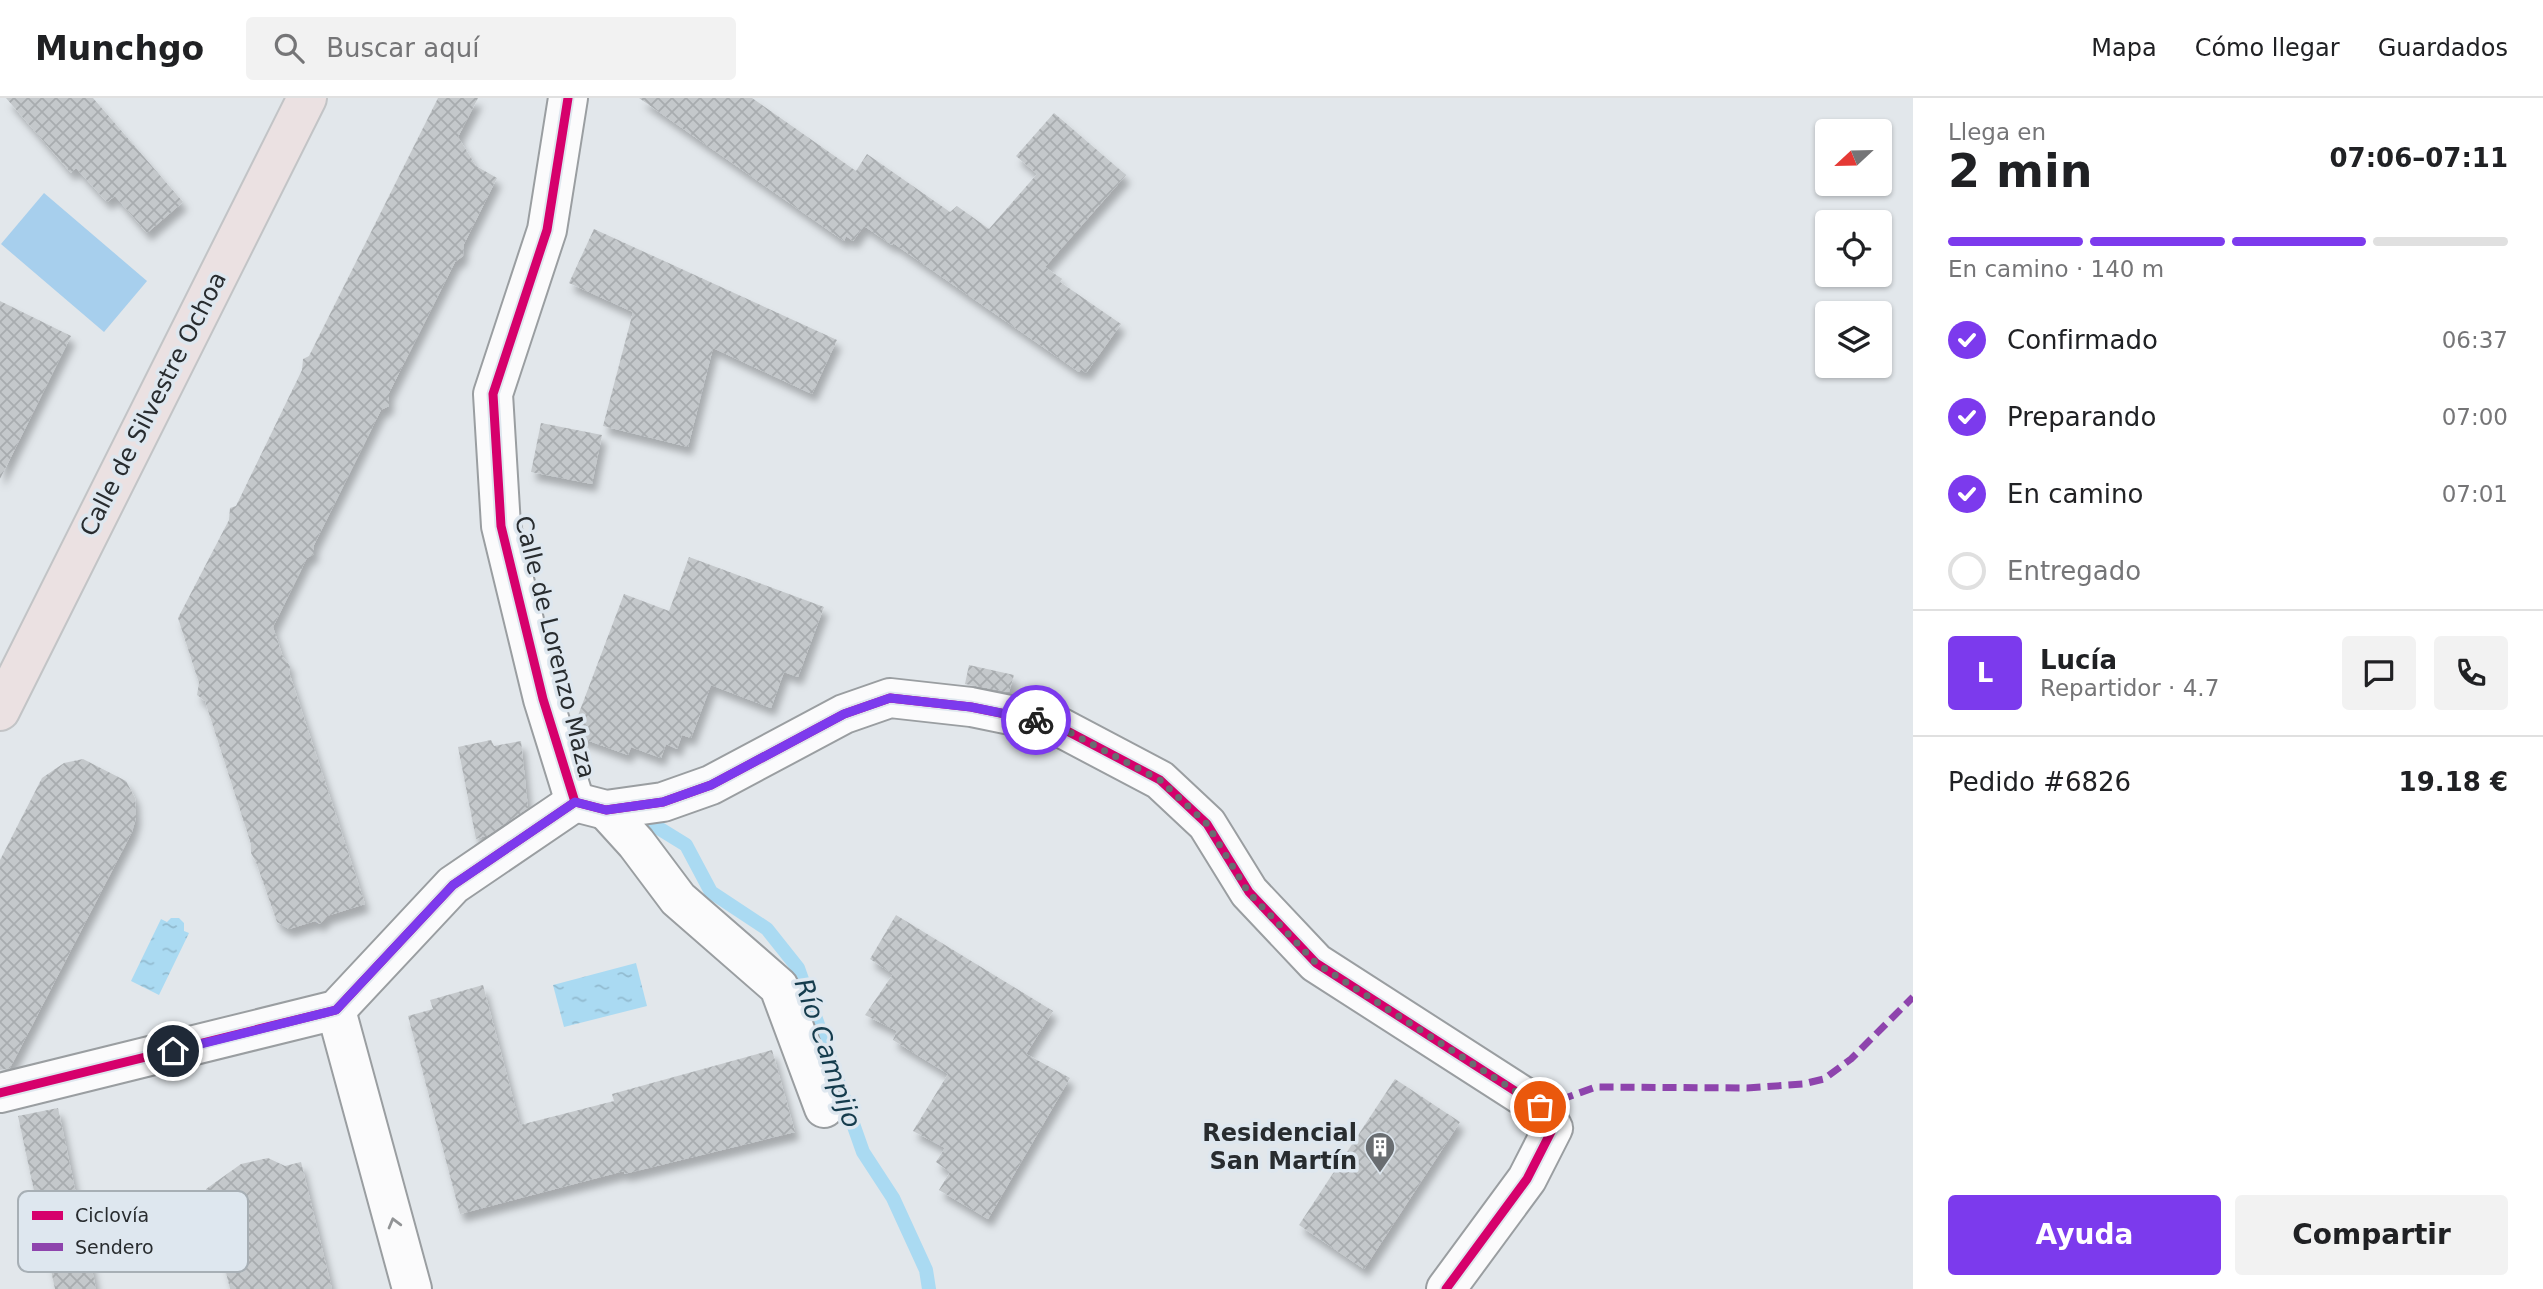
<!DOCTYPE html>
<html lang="es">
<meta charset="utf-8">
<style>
:root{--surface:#fff;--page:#f2f2f2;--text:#202124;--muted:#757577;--line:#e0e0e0;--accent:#7c3aed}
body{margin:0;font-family:"DejaVu Sans",sans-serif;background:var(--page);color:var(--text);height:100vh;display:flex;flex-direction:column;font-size:26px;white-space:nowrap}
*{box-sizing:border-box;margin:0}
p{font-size:23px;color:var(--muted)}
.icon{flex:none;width:38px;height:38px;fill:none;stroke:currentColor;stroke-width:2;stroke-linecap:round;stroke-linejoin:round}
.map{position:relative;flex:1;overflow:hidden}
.details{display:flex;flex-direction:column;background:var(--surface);width:630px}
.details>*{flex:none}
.needle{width:46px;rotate:248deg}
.buttons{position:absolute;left:1815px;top:21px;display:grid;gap:14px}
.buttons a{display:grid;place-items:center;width:77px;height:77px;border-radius:7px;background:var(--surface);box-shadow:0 2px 5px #0004;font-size:35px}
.pin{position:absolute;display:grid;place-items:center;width:60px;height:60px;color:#fff;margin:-30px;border:4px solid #fff;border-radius:50%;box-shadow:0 2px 7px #0007}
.courier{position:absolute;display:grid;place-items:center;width:70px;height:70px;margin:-35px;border:5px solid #7c3aed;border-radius:50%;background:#fff;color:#222;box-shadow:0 2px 9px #0007}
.headline em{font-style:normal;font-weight:600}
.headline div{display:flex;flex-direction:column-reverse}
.headline{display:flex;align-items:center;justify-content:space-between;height:119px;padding:0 35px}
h1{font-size:46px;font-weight:600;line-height:52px}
.bar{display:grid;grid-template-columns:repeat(4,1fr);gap:10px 7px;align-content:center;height:84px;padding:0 35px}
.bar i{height:9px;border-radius:5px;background:var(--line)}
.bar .selected{background:var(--accent)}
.bar p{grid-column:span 4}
.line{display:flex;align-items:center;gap:18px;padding:0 35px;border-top:2px solid var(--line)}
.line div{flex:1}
.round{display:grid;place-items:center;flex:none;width:74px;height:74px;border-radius:7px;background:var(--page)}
ol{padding:0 35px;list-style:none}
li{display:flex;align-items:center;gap:21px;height:77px}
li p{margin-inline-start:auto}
li .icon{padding:7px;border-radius:50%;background:var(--accent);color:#fff;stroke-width:4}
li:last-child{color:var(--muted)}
li i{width:38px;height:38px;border:4px solid var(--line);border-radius:50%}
.primary-button{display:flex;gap:14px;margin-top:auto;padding:14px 35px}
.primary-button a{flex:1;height:80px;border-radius:7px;background:var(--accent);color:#fff;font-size:28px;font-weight:600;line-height:80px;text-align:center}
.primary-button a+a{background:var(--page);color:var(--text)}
header{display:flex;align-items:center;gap:42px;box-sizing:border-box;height:98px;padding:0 35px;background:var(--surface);border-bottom:2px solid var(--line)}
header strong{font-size:33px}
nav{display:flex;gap:38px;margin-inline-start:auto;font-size:24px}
.search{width:490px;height:63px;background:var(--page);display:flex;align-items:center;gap:18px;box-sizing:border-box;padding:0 24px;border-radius:7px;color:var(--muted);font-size:26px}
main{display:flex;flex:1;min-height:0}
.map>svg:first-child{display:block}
.green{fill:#a7cfed}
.water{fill:url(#water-ripples)}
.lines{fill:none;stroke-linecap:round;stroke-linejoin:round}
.stream{stroke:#aadaf2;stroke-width:14}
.building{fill:url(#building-cross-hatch);filter:url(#shadow)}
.minor-casing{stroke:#9a9ea1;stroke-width:42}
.highway-casing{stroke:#c2c4c6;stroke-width:42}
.minor{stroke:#fbfbfc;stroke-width:38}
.highway{stroke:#ebe1e2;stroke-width:38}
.quiet{stroke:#8e44ad;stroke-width:7;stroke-dasharray:14 7;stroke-linecap:butt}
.cycleway-casing{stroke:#dee7ef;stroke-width:13}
.cycleway{stroke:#d6006c;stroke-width:9}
.oneway{stroke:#929496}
.done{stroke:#696d71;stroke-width:7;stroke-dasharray:0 12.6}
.route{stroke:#7c3aed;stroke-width:9}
.labels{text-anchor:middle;stroke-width:7;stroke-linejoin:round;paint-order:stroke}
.street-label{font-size:24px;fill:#282c2f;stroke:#dee7ef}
.poi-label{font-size:24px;font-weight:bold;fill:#282c2f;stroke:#dee7ef;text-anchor:end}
.water-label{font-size:26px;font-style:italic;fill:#153c4d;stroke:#dee7ef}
.key{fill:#dee7ef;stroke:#a7afb5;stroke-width:2}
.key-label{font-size:19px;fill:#282c2f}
</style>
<header>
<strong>Munchgo</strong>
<div class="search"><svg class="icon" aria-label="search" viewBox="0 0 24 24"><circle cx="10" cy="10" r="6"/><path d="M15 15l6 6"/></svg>Buscar aquí</div>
<nav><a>Mapa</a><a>Cómo llegar</a><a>Guardados</a></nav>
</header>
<main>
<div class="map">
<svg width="1913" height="1191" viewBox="0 0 1913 1191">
<defs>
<pattern id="water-ripples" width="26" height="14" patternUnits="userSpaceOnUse" patternTransform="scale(1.75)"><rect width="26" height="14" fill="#aadaf2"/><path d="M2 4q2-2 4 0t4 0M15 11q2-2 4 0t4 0" fill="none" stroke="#92bbd0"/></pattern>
<pattern id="building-cross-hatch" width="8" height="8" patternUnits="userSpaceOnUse" patternTransform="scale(1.75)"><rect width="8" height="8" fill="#c4c8cb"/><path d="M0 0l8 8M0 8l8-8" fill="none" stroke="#a8acaf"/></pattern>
<filter id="shadow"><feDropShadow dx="4.5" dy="8" stdDeviation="3.5" flood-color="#0004"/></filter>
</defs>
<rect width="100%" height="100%" fill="#e2e7eb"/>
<path class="green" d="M44 95 147 183 104 234 1 146Z"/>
<g class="water">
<path d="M171 820H179L184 825V833L189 835 159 897 131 883 161 821 167 824Z"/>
<path d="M636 865 647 908 564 929 553 887Z"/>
</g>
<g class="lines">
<path class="stream" d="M652 726 686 747 711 794 767 831 798 870 863 1054 893 1100 926 1172 929 1191"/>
</g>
<g class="building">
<path d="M6 0H93L183 104 147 135 115 98 107 104 76 70 71 75Z"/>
<path d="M438 0H478L458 39 476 68 497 80 464 146 463 158 455 164 389 295V308L381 312 314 447V456L307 460 273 529 283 559 290 568 289 574 365 806 327 818 320 826 315 823 289 831 277 824 256 764 251 755V746L205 603 197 597 199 585 178 520 229 422 230 410 236 408 302 272 303 261 309 258Z"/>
<path d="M639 0H752L856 73 867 56 950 114 957 108 989 131 1037 76 1016 58 1054 15 1126 77 1045 169 1062 181 1060 184 1121 226 1086 275 1081 271 1079 274 893 145 892 147 864 128 853 143 846 138 844 143Z"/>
<path d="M594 131 837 242 812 296 713 250 688 349 603 328 633 214 569 185Z"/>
<path d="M0 203 71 238 0 381Z"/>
<path d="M541 325 602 337 592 386 531 374Z"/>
<path d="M689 459 824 509 798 579 784 574 771 610 711 587 691 640 682 637 677 651 666 646 661 660 631 649 628 657 578 639 574 628 624 496 669 513Z"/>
<path d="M969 567 1014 577 1009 594 965 586Z"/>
<path d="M491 642 494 648 521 643 528 710 488 737 476 741 458 649Z"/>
<path d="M83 661 126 683 135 700 136 720 132 734 10 970 0 972V762L42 680 64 665Z"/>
<path d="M896 817 1053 913 1026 956 1070 980 988 1121 939 1092 950 1074 936 1064 945 1050 913 1033 948 976 893 942 897 933 865 917 893 876 870 861Z"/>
<path d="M483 887 520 1027 614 1003 612 996 772 952 795 1034 624 1076V1073L460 1116 408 918 433 911 430 902Z"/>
<path d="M1395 981 1460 1024 1364 1171 1299 1127Z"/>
<path d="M58 1010 96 1191H55L18 1018Z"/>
<path d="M268 1060 285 1068 301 1064 332 1191H230L206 1091 241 1066Z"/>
</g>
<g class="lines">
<g class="minor-casing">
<g id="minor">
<path d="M568 0 547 132 493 296 501 428 543 601 575 704"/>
<path d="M575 704 606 712 663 704 711 687 844 616 890 600 971 609 1054 626 1160 682 1207 726 1249 794 1316 865 1540 1009 1553 1030 1527 1081 1446 1191"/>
<path d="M606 712 636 745 678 801 779 889 824 1010"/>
<path d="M336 912 412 1191"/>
<path d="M0 995 336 912 453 787 575 704"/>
</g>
</g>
<g class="highway-casing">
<path id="highway" d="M0 613 307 0"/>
</g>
<use href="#minor" class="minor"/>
<use href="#highway" class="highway"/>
<path class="quiet" d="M1540 1009 1596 989 1747 990 1803 986 1824 981 1851 961 1913 899"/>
<g class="cycleway-casing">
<g id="cycleway">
<path d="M568 0 547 132 493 296 501 428 543 601 575 704"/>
<path d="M575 704 606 712 663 704 711 687 844 616 890 600 971 609 1054 626 1160 682 1207 726 1249 794 1316 865 1540 1009 1553 1030 1527 1081 1446 1191"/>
<path d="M0 995 336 912 453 787 575 704"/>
</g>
</g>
<use href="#cycleway" class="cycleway"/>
</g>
<defs><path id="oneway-chevron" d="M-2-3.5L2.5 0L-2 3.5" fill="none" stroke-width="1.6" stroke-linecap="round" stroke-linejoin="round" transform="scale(1.75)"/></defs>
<use class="oneway" href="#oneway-chevron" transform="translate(394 1125) rotate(-105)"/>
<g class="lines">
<path class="done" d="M1036 622 1054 626 1160 682 1207 726 1248 794 1316 865 1540 1009"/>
<path class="route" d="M173 953 336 912 453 787 575 704 606 712 663 704 711 687 844 616 890 600 971 609 1036 622"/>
</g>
<defs>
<g id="building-pin" transform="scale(1.575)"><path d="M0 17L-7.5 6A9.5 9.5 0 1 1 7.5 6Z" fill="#696d71" stroke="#dee7ef"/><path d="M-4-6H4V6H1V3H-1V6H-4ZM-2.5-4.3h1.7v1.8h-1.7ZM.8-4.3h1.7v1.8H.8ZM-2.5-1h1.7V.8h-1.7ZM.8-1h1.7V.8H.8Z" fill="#fff"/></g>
</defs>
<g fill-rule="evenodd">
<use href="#building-pin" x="1380" y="1049"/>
</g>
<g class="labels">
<g class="street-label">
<text transform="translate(153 306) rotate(-63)" y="8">Calle de Silvestre Ochoa</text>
<text transform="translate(555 549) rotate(76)" y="8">Calle de Lorenzo Maza</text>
</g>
<g class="poi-label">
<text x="1357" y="1043">Residencial<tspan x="1357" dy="28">San Martín</tspan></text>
</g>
<g class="water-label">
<text transform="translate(828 955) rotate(71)" y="9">Río Campijo</text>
</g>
</g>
<rect x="18" y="1093" width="230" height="81" rx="10" class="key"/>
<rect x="32" y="1113" width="31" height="9" fill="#d6006c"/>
<rect x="32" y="1145" width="31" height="8" fill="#8e44ad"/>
<g class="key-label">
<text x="75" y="1124">Ciclovía</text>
<text x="75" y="1156">Sendero</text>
</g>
</svg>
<div class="buttons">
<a><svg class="needle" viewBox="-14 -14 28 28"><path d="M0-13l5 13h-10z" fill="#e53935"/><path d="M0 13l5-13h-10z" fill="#757577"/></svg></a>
<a><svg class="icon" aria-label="locate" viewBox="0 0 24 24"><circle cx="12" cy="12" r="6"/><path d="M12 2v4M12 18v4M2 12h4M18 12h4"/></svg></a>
<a><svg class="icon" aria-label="layers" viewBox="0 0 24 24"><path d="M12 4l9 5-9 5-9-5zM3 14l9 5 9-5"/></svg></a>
</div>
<div class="pin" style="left:1540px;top:1009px;background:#ea580c"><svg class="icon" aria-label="bag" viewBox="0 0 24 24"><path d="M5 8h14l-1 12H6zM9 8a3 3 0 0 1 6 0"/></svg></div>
<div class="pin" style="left:173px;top:953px;background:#1f2937"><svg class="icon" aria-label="home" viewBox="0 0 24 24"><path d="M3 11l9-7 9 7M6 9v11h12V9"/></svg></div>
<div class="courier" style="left:1036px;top:622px"><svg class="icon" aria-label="bike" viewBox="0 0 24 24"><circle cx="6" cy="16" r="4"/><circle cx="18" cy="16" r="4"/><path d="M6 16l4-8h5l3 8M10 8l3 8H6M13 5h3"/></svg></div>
</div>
<section class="details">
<div class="headline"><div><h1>2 min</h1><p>Llega en</p></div><em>07:06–07:11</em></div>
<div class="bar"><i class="selected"></i><i class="selected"></i><i class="selected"></i><i></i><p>En camino · 140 m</p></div>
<ol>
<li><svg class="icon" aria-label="check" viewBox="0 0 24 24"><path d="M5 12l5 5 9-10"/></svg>Confirmado<p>06:37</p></li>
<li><svg class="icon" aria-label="check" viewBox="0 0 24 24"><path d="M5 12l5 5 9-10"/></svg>Preparando<p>07:00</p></li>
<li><svg class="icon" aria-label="check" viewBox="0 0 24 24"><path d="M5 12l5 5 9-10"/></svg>En camino<p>07:01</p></li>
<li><i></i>Entregado</li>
</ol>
<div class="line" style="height:126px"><b class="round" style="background:var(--accent);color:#fff">L</b><div><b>Lucía</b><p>Repartidor · 4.7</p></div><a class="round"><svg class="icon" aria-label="chat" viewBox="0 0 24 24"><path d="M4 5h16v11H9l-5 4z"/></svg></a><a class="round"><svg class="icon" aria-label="phone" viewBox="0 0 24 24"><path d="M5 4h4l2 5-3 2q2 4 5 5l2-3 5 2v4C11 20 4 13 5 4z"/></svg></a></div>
<div class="line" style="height:91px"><div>Pedido #6826</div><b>19.18 €</b></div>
<div class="primary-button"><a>Ayuda</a><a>Compartir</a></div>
</section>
</main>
